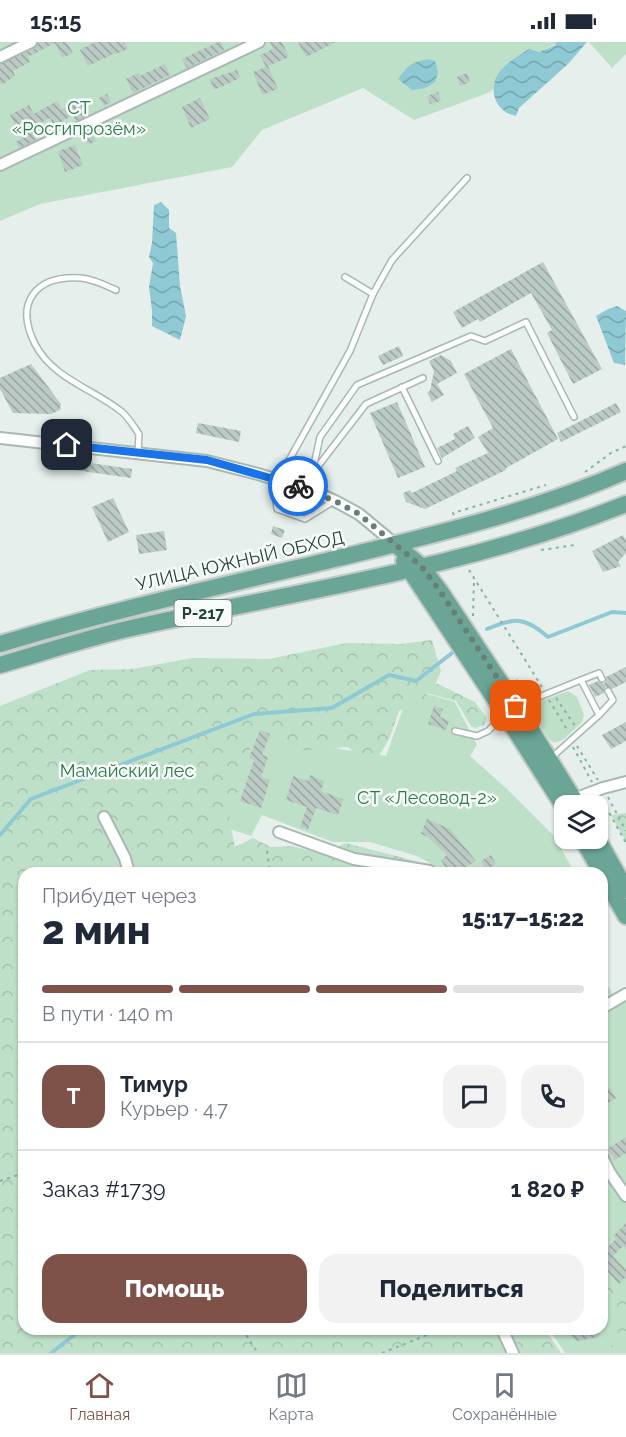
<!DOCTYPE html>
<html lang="ru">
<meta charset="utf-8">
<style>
:root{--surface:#fff;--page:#f2f2f3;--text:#1f2937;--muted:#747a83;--line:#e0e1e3;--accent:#7f5249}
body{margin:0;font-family:Raleway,sans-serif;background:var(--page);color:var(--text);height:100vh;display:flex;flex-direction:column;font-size:22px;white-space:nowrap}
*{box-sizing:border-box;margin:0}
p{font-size:20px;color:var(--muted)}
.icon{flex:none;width:33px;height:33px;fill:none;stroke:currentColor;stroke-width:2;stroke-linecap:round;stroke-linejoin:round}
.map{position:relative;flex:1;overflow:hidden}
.side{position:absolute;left:18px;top:825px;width:590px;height:468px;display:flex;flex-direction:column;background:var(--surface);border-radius:18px;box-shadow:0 2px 4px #0004}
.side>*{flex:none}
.buttons{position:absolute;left:554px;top:753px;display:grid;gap:12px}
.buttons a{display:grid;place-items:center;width:54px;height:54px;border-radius:12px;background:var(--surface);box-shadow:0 2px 4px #0004;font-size:30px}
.pin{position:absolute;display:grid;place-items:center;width:51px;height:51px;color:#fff;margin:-26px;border-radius:12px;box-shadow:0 3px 9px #0006}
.courier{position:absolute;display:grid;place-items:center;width:60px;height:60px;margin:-30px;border:4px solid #1a73e8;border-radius:50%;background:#fff;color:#222;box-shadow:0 2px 8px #0007}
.head em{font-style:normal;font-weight:800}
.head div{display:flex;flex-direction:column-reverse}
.head{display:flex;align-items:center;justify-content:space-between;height:102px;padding:0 24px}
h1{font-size:39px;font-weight:800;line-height:45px}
.bar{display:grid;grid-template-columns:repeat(4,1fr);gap:9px 6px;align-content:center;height:72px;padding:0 24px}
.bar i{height:8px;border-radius:4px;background:var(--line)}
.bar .selected{background:var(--accent)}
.bar p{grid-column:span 4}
.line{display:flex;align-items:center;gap:15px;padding:0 24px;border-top:2px solid var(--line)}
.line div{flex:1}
.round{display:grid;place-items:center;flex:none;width:63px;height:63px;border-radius:18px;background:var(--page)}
.primary-button{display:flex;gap:12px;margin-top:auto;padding:12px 24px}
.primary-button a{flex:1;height:69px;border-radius:18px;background:var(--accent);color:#fff;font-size:24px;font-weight:800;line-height:69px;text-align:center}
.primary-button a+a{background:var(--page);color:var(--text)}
.status{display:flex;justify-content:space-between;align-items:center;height:42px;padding:0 30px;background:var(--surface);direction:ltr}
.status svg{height:16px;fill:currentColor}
.menu{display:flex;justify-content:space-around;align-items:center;height:84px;border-top:2px solid var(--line);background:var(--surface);font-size:16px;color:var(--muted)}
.menu a{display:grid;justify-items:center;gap:3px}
.menu .selected{color:var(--accent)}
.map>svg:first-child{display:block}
.green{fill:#bfe0c8}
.forest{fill:url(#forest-crowns)}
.water{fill:url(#water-waves)}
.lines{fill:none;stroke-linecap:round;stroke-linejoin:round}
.stream{stroke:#8ec9d4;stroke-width:4}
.building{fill:url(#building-back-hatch)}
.lane-casing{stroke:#a8b8b2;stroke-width:8}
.street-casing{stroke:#a8b8b2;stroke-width:14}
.primary-casing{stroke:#c2cac8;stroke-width:20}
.path{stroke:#86b3a5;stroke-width:2;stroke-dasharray:3 4.5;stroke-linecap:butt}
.lane{stroke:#fff;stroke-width:5}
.street{stroke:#fff;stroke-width:10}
.primary{stroke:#6aa596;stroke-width:16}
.done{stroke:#687f78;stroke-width:6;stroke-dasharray:0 10.8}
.route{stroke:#1a73e8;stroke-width:8}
.labels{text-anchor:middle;stroke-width:5;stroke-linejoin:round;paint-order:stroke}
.shield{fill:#f7fbf9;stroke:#637a73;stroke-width:1.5}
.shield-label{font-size:16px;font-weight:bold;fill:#24423a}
.park-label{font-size:18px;fill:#2d7a4b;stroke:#f7fbf9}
.street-label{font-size:18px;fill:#24423a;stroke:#f7fbf9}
</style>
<div class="status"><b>15:15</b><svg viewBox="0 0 49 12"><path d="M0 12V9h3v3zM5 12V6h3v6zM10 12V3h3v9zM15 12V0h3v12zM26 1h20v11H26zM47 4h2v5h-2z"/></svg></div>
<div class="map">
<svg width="626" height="1311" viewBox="0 0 626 1311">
<defs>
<pattern id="forest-crowns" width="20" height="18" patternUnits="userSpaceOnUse" patternTransform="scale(1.5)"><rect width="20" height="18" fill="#bfe0c8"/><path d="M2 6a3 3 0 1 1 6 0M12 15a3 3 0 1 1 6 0" fill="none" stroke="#a4c1ad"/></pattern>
<pattern id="water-waves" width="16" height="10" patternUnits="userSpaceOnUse" patternTransform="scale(1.5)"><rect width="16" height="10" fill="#8ec9d4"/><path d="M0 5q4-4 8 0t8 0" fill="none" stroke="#74a5ad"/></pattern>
<pattern id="building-back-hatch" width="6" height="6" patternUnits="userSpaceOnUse" patternTransform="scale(1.5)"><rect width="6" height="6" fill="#bbcac4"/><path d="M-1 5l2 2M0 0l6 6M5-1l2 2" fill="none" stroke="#98a6a0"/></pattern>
</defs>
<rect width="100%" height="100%" fill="#e6efeb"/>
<g class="green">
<path d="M0 0H555L556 2 539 10 494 41V47L488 51 414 78 363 46 262 88 232 125 40 162 0 179Z"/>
<path d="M589 0H626V12L612 26Z"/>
<path d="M410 647 455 660 477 703 470 714 507 747 554 794 575 831H442L437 825 417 814 370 800H333L262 773 251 794 224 785 255 686 333 706 386 714Z"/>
<path d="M568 649 577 655 584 673 582 680 563 698 554 701 549 697 531 668 536 661Z"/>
<path d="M602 933 618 962 626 959V1311H565L549 1287H602Z"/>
</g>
<g class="forest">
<path d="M432 598 441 629 436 641 475 660 487 676 484 683 475 686 471 684 456 659 427 651 424 657 399 669 390 695 378 716 363 717 348 705 296 709 276 705 257 686 229 777 235 805 253 796 271 805 291 804 320 811 346 801 419 820 426 831H24V1287H545L561 1311H0V664L90 628 132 627 193 616 269 617 346 601 401 602Z"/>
<path d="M626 771V800L611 773Z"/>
<path d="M602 1235 626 1246V1311H576L614 1303 619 1294 612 1270 602 1271Z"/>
</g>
<g class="water">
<path d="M555 0H587L568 22 519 66 516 74C494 70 486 44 502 27 509 19 520 13 529 7L539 10 556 3Z"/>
<path d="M428 17 435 19 438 30 435 40 425 46 412 48 398 37C408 24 409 21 428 17Z"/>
<path d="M161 160 169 168V186L176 191 180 244 186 274 180 298 152 284V269L149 245 153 221 149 215 152 201 154 163Z"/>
<path d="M617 264 626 269 625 323 614 321 596 274 608 267Z"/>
</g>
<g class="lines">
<g class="stream">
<path d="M487 587C515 575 525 575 548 595L612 570 626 571"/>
<path d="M0 793 31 757 254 672 332 666 389 633 416 639 452 611"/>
<path d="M51 1311 82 1287"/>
</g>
</g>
<g class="building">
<path d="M38 0H67L73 11 62 16 55 1 28 15 30 20 13 29 15 34 3 42 0 41V22L34 7Z"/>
<path d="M95 0H125L128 7 116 12 115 11 88 24 80 8Z"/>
<path d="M218 0H221L224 8 187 26 182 17Z"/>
<path d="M270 0H282L289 15 268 24 278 47 262 53 253 30 266 25 260 13 273 7Z"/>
<path d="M298 0H336L306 15Z"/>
<path d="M165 22 170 33 133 51 126 37 138 31 140 34Z"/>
<path d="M237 28 240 36 214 48 210 37Z"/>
<path d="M467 31 470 40 460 44 457 35Z"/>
<path d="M438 50 441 59 430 62 427 54Z"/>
<path d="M107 52 111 60 104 64 99 56Z"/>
<path d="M200 56 210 77 191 86 182 65Z"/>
<path d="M82 58 88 73 76 79 73 73 54 84 50 76 30 87 36 98 19 106 16 100 22 96 10 73 29 63 34 72 57 59 62 67Z"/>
<path d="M91 90 96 99 88 103 84 94Z"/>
<path d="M75 103 83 123 65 130 58 109Z"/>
<path d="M543 220 602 327 573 342 547 291 552 288 531 251 480 280 478 277 462 286 453 270Z"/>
<path d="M399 304 403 314 383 323 378 314Z"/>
<path d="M511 307 558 397 506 426V428L425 467 406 460 403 451 410 448 412 451 457 429 455 426 488 411 478 395 493 386 464 332Z"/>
<path d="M441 313 451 319 457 331 437 342 444 353 432 360 427 350 430 349 434 329 429 319Z"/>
<path d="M31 322 61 362 60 368 51 372 13 371 0 347V336Z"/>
<path d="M397 360 425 425 398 436 370 371Z"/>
<path d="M616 361 621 370 561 400 557 391Z"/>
<path d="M198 381 241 389 239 400 196 391Z"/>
<path d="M468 384 475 396 442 416 437 406 455 397 453 392Z"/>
<path d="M69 418 132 427 131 436 68 427Z"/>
<path d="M113 456 129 490 108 500 92 465Z"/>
<path d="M273 484 285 488 282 496 271 492Z"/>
<path d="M164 489 167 508 139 512 136 493Z"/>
<path d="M623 493 626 499V511L618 520 621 524 603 530 592 509Z"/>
<path d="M626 625V640L612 647 606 645 604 647V651L595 655 589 643 598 639 604 642 606 639V635Z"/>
<path d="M434 664 443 667 440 675 449 679 446 688 428 682Z"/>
<path d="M626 680V699L611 707 602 693Z"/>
<path d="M260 688 270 692 262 713 268 715 261 735 270 738 261 766 240 759 254 718 249 716Z"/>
<path d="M310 733 324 739 321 749 343 757 338 773 316 766 308 788 300 785 307 765 286 758 293 734 308 739Z"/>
<path d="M427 777 450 787 476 819 456 831H449L441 818 447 813 428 795 421 792Z"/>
<path d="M491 813 496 822 486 828 481 819Z"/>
<path d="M609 1045 616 1056 602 1065V1050Z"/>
<path d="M626 1095V1111L615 1118 607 1107Z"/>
<path d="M626 1181V1207L623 1204 613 1214 626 1228V1235L619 1242 602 1223V1211L616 1197 613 1194Z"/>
<path d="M562 1287H599L598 1295 577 1299Z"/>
</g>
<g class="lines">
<g class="lane-casing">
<g id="lane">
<path d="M345 235 373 252"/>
<path d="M116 248C105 243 93 237 81 236 36 233 14 260 35 302 53 337 94 347 122 370 129 376 134 385 139 392L138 410"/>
<path d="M402 345 438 419"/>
<path d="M312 432 320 395 357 343 471 294 485 299 526 280 574 375"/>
<path d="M273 437 277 467 305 477 334 459"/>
<path d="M281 439 288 420 350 309 373 252 392 218 467 136"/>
<path d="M308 447 312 432 366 362 423 336"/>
<path d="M581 638 599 631 602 637"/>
<path d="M519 663 581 638 599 673 551 716"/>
<path d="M599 673 613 658 608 649"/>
<path d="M455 689 477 694 488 689 504 673"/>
</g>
</g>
<g class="street-casing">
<g id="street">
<path d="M0 15 31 0"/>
<path d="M0 123 259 0"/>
<path d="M0 396 207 419 258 432 308 447 335 459 359 472 395 502"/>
<path d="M574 757 603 746 626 740"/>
<path d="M104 775 125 816 129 831"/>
<path d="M279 790 354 817 430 829 431 831"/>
<path d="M602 966 626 952"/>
<path d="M602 1115 610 1131 626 1154"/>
<path d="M502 1287 513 1311"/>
</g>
</g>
<g class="primary-casing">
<g id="primary">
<path d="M395 502 421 524 440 549 516 664 578 764"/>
<path d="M404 519 505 672 564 765"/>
<path d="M0 602C112 568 226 543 339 516 437 492 534 469 626 429"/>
<path d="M0 623C45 610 90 595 136 585 300 549 469 525 626 462"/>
<path d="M582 796 626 874"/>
<path d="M597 796 626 848"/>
</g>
</g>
<g class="path">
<path d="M585 430 611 411 626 404"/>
<path d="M454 473 453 471 546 443"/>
<path d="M541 508 575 503"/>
<path d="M469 528 542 645"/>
<path d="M473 574 474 538"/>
<path d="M516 638 522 642 535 647"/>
<path d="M556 656 575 684"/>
<path d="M549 658 568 689"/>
<path d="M577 704 598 738"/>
<path d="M573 705 592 740"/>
<path d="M608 755 626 789"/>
<path d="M602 758 626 801"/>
<path d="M267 809 270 831"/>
<path d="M0 1139 24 1131"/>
<path d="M242 1287 258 1311"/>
<path d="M382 1311 442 1287"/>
</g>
<use href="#lane" class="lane"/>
<use href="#street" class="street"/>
<use href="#primary" class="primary"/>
</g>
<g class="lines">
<path class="done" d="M298 444 335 459 359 472 421 524 440 549 516 664"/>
<path class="route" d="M67 403 207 418 298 444"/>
</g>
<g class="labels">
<rect class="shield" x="174.5" y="558" width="57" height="26" rx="4.5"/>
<g class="shield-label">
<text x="203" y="577">Р-217</text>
</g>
<g class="park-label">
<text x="79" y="72">СТ<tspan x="79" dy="21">«Росгипрозём»</tspan></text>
<text x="127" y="735">Мамайский лес</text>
<text x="427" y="762">СТ «Лесовод-2»</text>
</g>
<g class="street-label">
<text transform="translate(240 519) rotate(-13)" y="6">УЛИЦА ЮЖНЫЙ ОБХОД</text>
</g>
</g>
</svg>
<div class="buttons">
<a><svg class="icon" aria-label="layers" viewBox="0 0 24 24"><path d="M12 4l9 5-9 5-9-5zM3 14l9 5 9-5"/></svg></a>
</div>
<div class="pin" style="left:516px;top:664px;background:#ea580c"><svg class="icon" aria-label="bag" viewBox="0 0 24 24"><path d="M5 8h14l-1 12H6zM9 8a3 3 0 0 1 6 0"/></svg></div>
<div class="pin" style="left:67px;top:403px;background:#1f2937"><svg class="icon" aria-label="home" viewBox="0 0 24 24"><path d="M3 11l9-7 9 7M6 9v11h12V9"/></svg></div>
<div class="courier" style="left:298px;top:444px"><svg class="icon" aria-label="bike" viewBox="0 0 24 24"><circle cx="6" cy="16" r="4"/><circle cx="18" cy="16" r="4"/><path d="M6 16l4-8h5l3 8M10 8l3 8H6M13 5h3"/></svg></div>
<section class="side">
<div class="head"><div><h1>2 мин</h1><p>Прибудет через</p></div><em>15:17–15:22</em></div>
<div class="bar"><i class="selected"></i><i class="selected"></i><i class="selected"></i><i></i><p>В пути · 140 m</p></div>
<div class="line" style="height:108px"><b class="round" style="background:var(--accent);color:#fff">Т</b><div><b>Тимур</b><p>Курьер · 4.7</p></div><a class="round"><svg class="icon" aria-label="chat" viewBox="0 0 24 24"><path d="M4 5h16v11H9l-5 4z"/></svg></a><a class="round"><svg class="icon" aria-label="phone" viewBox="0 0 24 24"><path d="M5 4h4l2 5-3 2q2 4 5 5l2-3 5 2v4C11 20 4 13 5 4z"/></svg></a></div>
<div class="line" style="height:78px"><div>Заказ #1739</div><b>1 820 ₽</b></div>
<div class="primary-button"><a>Помощь</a><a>Поделиться</a></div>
</section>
</div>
<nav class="menu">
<a class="selected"><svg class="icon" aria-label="home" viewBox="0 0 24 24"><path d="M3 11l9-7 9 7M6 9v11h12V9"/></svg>Главная</a>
<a><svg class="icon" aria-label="map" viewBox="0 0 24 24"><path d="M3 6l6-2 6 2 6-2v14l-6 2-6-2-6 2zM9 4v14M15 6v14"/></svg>Карта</a>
<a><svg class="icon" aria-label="saved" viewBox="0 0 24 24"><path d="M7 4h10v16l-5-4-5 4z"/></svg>Сохранённые</a>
</nav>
